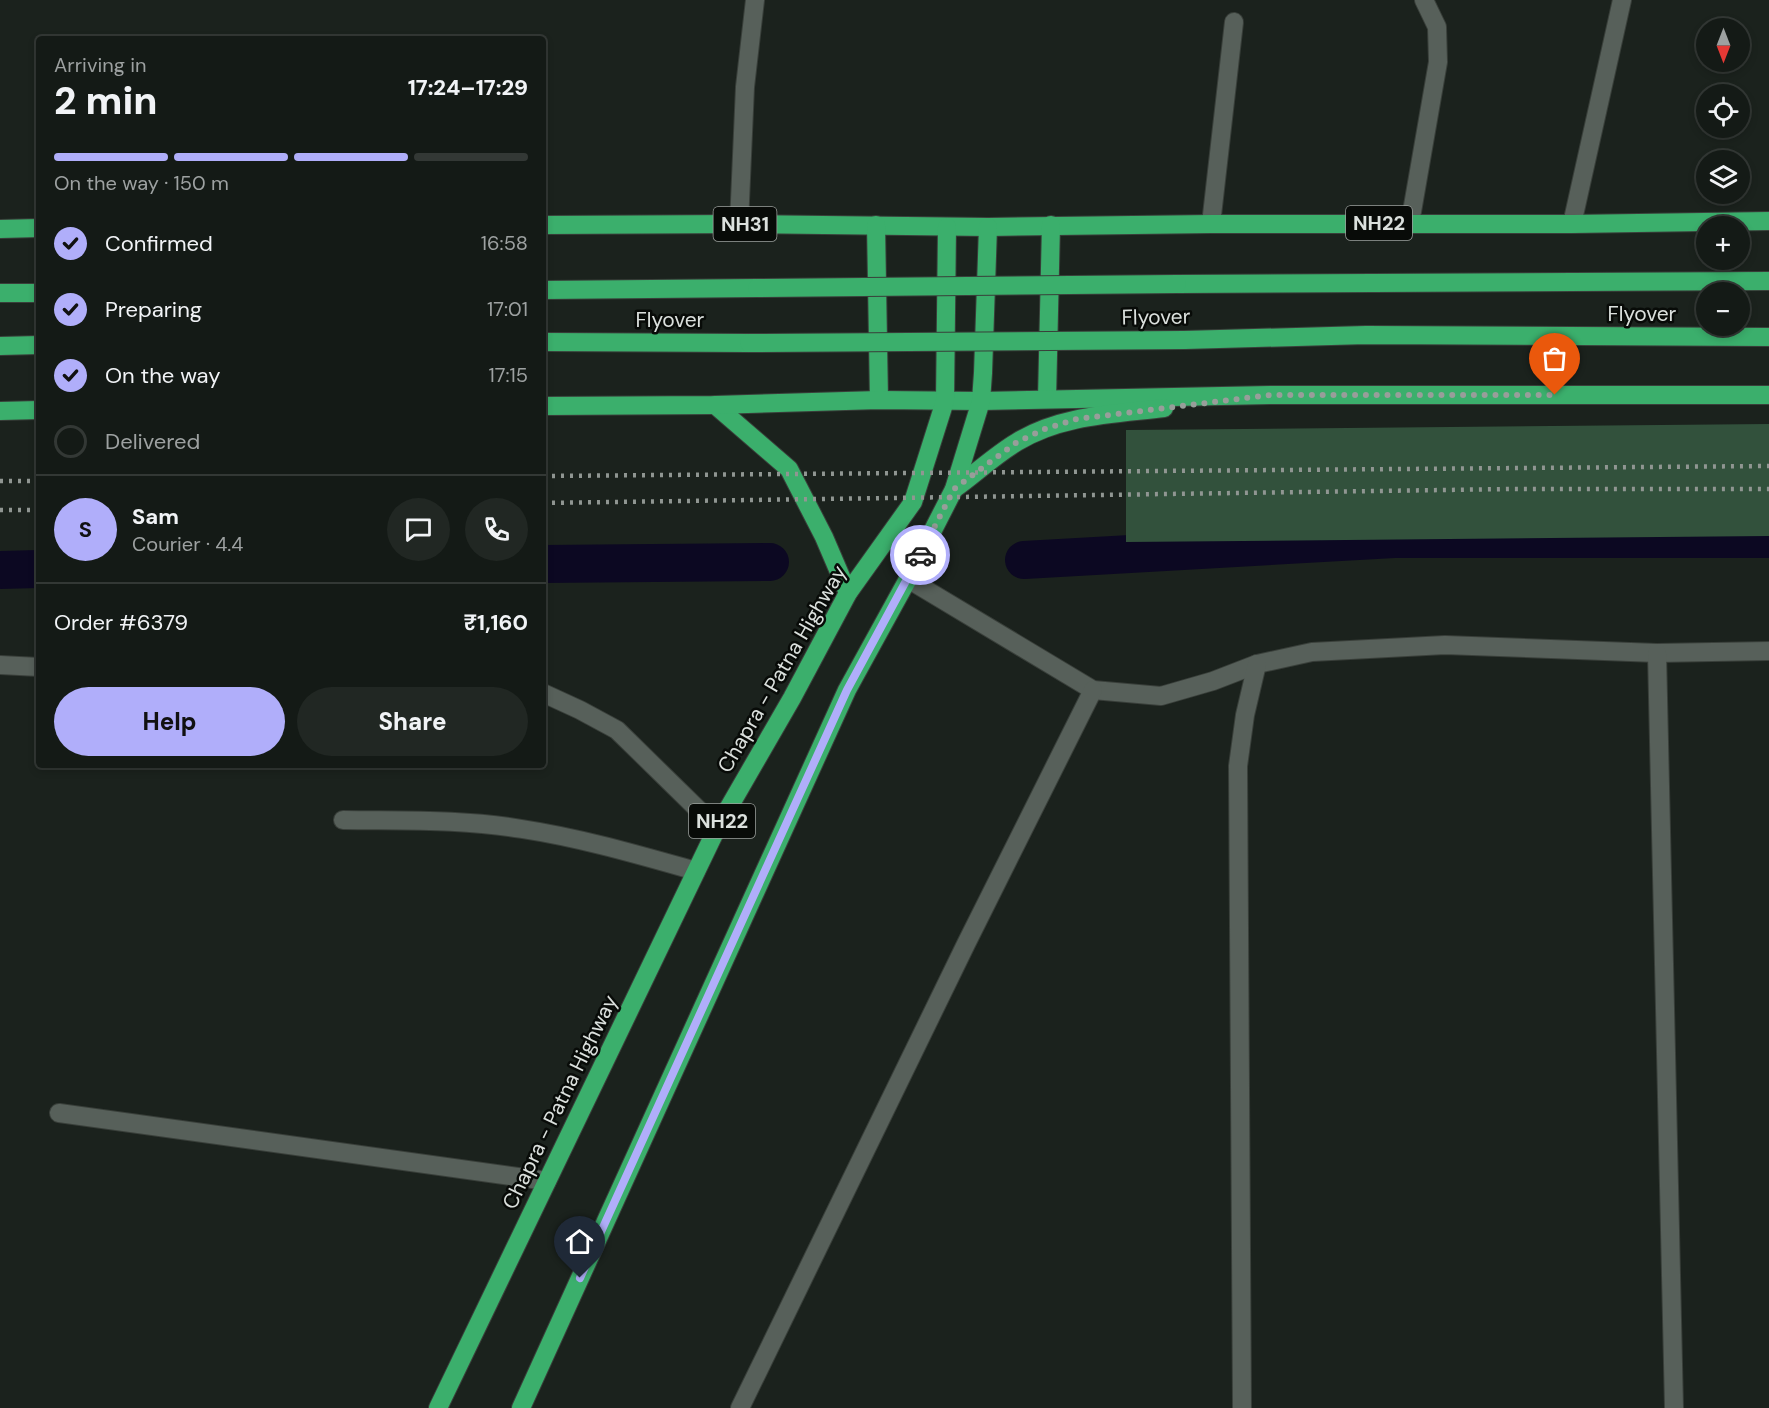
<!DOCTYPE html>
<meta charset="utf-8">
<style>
:root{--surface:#141a16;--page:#212723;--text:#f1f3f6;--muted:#9da1a1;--line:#333835;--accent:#b0aefa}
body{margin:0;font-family:"DM Sans",sans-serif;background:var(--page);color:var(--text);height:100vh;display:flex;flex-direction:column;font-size:22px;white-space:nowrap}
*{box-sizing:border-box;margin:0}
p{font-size:20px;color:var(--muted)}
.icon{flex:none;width:33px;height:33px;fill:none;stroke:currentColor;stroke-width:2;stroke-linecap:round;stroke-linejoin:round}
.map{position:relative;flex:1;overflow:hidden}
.sheet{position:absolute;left:36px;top:36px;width:510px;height:732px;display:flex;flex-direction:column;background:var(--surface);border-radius:6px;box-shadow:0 3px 9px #0003,0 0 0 2px var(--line)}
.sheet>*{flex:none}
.needle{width:39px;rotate:180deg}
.tools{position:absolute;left:1696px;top:18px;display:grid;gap:12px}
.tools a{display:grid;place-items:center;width:54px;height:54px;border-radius:50%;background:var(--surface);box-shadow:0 3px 9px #0003,0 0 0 2px var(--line);font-size:30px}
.pin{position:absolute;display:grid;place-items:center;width:51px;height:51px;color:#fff;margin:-62px -26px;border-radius:50% 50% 50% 0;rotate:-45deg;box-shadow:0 0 6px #0007}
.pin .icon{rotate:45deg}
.courier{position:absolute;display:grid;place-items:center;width:60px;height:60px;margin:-30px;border:4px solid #b0aefa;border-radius:50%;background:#fff;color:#222;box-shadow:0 2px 8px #0007}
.summary em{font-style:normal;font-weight:800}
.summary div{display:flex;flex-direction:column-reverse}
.summary{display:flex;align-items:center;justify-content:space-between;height:102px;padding:0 18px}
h1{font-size:39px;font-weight:800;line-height:45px}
.bar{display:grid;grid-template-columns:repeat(4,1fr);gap:9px 6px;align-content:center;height:72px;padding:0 18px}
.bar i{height:8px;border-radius:4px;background:var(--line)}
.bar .on{background:var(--accent)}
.bar p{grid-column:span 4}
.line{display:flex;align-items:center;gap:15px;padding:0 18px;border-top:2px solid var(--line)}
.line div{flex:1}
.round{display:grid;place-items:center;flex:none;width:63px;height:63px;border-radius:32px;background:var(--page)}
ol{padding:0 18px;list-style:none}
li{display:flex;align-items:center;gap:18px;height:66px}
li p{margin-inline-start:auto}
li .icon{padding:6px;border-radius:50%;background:var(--accent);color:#111;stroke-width:4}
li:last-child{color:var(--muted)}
li i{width:33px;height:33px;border:3px solid var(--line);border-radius:50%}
.cta{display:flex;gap:12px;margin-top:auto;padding:12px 18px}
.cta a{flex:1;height:69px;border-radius:36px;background:var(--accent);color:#111;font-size:24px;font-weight:800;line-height:69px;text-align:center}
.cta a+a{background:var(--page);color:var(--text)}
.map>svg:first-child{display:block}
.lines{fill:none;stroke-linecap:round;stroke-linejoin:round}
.canal{stroke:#0c0822;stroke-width:38}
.building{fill:#32513c}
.minor-casing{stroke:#393f3a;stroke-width:20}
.highway-casing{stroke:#393f3a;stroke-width:20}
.minor{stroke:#57605a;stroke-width:18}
.highway{stroke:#3baf6c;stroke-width:18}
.rail{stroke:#909692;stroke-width:4.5;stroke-dasharray:3 6;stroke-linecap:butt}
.highway-bridge-casing{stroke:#393f3a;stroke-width:20;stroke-linecap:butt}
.highway-bridge{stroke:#3baf6c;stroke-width:18}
.done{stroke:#989e9a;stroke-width:6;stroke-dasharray:0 10.8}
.route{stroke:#b0aefa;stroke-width:8}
.labels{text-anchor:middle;stroke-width:5;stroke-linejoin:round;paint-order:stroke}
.shield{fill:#080b08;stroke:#9ca09d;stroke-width:1.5}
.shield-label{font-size:20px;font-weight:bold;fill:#dbe0dd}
.street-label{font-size:21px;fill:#dbe0dd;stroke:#080b08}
</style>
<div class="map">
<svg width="1769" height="1408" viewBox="0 0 1769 1408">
<rect width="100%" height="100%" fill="#1b221d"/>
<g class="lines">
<g class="canal">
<path d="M1024 560 1394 539H1769"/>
<path d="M543 564 770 562"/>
<path d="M0 570 39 569"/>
</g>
</g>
<path class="building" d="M1769 424V536L1126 542V430Z"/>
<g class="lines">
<g class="minor-casing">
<g id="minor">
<path d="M1410 223 1438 62 1437 27 1424 0"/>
<path d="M739 224 745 87 755 0"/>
<path d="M1211 224 1234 22"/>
<path d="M1572 224 1622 0"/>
<path d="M908 579 1093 690 1161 696 1213 681 1257 664 1312 652 1445 645 1657 653 1769 651"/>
<path d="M1657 653 1674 1408"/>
<path d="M0 665 39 667"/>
<path d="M543 693 580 710 617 730 717 828"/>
<path d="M343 820C403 821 463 819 522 829 581 838 639 855 696 871"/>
<path d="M59 1113 547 1181"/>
<path d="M740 1408 966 944 1093 690"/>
<path d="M1242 1408 1238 766 1245 715 1257 664"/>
</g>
</g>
<g class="highway-casing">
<g id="highway">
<path d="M543 225 739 224 988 227 1211 224H1572L1769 221"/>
<path d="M876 225 879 400"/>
<path d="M0 229 39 228"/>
<path d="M1177 284 1769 281"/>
<path d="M543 290 757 288"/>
<path d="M0 293H39"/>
<path d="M1184 340 1366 335 1769 337"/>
<path d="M543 342 749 343"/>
<path d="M0 346 39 345"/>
<path d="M1047 399 1051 225"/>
<path d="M715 405 789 469 824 537 848 593"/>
<path d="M543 406 715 405 879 400 981 401 1270 395H1769"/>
<path d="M0 411 39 410"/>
<path d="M954 489C975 474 995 455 1017 442 1061 415 1115 414 1164 408"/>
<path d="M438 1408 717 828 792 698 848 593 913 502 945 401 947 227"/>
<path d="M521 1408 847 690 908 579 954 489 981 401 983 373 988 227"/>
</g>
</g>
<use href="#minor" class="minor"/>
<use href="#highway" class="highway"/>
<g class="rail">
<path d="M543 476 1769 466"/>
<path d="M0 481H39"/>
<path d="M543 503 1513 489H1769"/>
<path d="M0 510H39"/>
</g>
<g class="highway-bridge-casing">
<g id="highway-bridge">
<path d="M757 288 1177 284"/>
<path d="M749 343 1184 340"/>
</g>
</g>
<use href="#highway-bridge" class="highway-bridge"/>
</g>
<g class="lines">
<path class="done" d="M920 555 954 489 1017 442 1045 429 1077 419 1270 395H1555"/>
<path class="route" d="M580 1278 847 690 920 555"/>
</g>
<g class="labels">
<g class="shield">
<rect x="1346" y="206" width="66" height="34" rx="4.5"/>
<rect x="713.5" y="207" width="63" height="34" rx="4.5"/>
<rect x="689" y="804" width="66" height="34" rx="4.5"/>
</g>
<g class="shield-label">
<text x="1379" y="230">NH22</text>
<text x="745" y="231">NH31</text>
<text x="722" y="828">NH22</text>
</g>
<g class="street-label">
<text x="1642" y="321">Flyover</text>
<text transform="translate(1156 317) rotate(-1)" y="7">Flyover</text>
<text x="670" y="327">Flyover</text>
<text transform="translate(782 669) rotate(-60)" y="7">Chapra - Patna Highway</text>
<text transform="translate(560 1102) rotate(-64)" y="7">Chapra - Patna Highway</text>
</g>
</g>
</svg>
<div class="tools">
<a><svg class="needle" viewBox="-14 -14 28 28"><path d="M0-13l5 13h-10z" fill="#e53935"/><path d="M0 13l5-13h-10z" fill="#9da1a1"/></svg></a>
<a><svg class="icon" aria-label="locate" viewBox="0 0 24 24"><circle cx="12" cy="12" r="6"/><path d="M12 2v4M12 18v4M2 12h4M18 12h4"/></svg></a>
<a><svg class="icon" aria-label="layers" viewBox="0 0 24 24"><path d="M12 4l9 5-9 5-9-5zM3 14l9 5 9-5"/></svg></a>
<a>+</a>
<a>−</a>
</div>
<div class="pin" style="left:1555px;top:395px;background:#ea580c"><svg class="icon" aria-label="bag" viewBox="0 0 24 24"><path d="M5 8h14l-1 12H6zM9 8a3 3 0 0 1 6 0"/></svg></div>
<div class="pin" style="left:580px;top:1278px;background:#1f2937"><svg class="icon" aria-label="home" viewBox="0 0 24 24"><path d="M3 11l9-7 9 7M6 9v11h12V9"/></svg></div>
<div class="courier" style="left:920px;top:555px"><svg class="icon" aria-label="car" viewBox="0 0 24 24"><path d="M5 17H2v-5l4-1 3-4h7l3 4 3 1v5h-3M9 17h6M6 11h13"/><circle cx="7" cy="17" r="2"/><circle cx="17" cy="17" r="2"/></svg></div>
<section class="sheet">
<div class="summary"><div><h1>2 min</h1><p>Arriving in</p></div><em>17:24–17:29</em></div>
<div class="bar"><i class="on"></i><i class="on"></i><i class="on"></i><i></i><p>On the way · 150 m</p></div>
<ol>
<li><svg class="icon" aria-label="check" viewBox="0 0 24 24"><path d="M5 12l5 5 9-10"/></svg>Confirmed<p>16:58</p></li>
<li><svg class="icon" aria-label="check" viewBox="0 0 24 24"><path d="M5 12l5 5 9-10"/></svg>Preparing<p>17:01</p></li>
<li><svg class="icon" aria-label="check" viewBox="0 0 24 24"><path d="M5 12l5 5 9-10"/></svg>On the way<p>17:15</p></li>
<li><i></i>Delivered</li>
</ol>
<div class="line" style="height:108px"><b class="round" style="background:var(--accent);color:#111">S</b><div><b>Sam</b><p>Courier · 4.4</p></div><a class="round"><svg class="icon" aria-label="chat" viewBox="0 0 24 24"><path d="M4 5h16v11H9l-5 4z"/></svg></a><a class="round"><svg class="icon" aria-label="phone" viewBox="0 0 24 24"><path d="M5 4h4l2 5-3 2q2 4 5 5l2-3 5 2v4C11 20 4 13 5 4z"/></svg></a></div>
<div class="line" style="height:78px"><div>Order #6379</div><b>₹1,160</b></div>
<div class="cta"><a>Help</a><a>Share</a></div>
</section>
</div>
